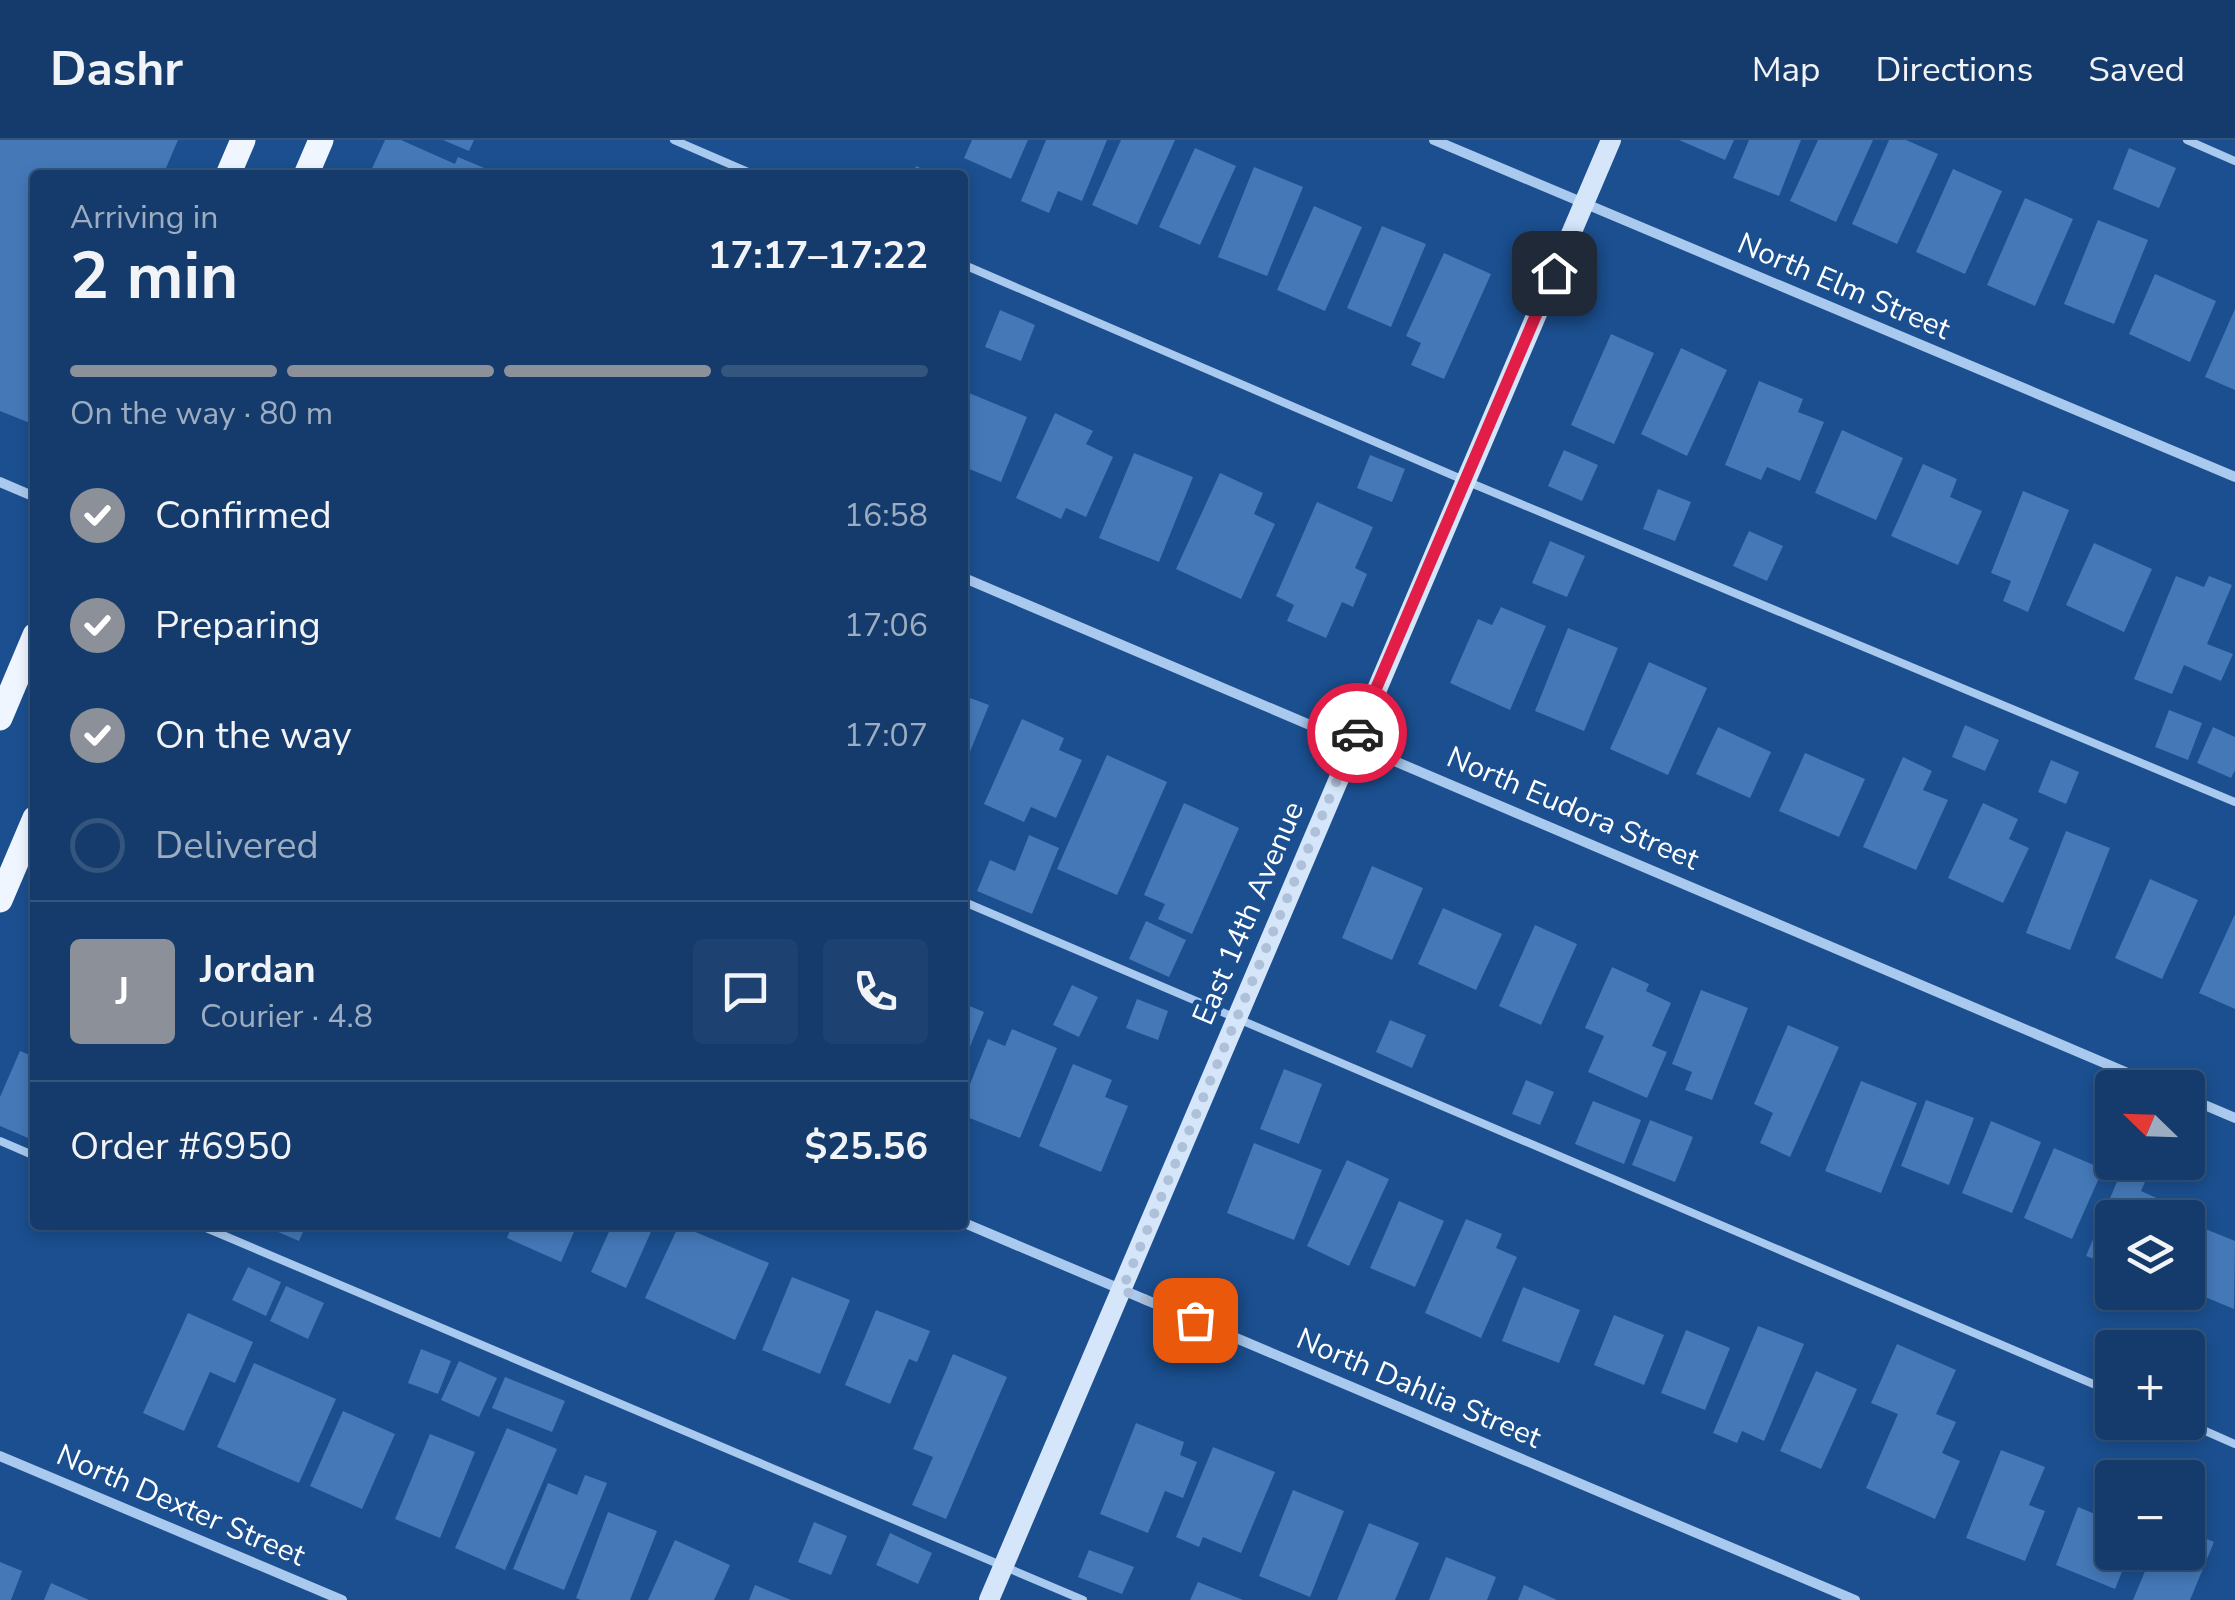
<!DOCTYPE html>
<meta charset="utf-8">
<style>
:root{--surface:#143b6b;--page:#1d4271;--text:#f1f3f6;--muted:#9dadc1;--line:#33557e;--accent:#8c9099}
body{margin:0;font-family:"Nunito Sans",sans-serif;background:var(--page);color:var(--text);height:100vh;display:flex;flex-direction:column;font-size:38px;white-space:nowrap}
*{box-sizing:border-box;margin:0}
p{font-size:32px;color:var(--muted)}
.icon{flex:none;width:55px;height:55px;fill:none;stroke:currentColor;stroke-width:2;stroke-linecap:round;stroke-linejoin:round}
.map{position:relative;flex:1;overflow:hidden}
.drawer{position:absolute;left:30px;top:30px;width:938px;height:1060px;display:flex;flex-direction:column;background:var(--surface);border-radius:10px;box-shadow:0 5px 15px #0003,0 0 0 2px var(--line)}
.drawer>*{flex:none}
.needle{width:65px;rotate:293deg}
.tools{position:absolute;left:2095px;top:930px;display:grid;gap:20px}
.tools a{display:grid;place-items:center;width:110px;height:110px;border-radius:10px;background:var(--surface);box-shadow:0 5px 15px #0003,0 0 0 2px var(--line);font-size:50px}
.pin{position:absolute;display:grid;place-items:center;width:85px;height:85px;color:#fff;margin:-42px;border-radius:20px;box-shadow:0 5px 15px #0006}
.courier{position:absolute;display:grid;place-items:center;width:100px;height:100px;margin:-50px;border:8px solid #e11d48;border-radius:50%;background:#fff;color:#222;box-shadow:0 2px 12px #0007}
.head em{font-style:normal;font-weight:700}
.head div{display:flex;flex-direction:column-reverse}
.head{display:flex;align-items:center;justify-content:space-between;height:170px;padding:0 40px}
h1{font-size:65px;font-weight:700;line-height:75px}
.bar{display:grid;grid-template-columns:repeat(4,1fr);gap:15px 10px;align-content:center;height:120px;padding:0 40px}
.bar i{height:12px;border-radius:8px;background:var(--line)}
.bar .on{background:var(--accent)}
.bar p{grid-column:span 4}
.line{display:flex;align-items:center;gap:25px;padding:0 40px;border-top:2px solid var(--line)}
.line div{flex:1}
.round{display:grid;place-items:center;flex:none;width:105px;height:105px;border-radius:10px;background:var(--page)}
ol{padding:0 40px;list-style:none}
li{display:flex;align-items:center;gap:30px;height:110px}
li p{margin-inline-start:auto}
li .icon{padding:10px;border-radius:50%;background:var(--accent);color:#fff;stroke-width:4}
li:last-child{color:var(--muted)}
li i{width:55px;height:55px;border:5px solid var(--line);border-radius:50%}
header{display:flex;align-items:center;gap:60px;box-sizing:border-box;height:140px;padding:0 50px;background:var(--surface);border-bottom:2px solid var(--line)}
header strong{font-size:48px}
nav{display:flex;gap:55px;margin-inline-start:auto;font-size:35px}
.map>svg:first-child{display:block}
.building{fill:#4478b7}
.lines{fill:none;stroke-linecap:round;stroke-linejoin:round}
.lane{stroke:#a9c9ee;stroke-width:8}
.street{stroke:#a9c9ee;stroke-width:10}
.secondary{stroke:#d6e6fa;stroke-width:20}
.primary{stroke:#f0f6ff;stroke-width:25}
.done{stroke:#afc1d8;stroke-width:10;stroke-dasharray:0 18}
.route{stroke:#e11d48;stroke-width:12}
.labels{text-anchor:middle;stroke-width:9;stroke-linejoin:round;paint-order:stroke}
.street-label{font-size:30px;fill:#fff;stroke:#1b4f8f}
</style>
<header>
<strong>Dashr</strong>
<nav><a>Map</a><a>Directions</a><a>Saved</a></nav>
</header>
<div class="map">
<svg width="2235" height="1460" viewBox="0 0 2235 1460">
<rect width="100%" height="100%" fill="#1b4f8f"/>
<g class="building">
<path d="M0 0H178L163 35H35V285L0 271Z"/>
<path d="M385 0H401L455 24 458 17 501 35H369Z"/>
<path d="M443 0H474L469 11Z"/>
<path d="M972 0H1028L1011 39 964 18Z"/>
<path d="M1046 0H1107L1082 61 1058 51 1049 73 1021 61Z"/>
<path d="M1121 0H1175L1137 85 1092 65Z"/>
<path d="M1679 0H1734L1725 20Z"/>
<path d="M1749 0H1801L1779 56 1733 38Z"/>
<path d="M1818 0H1873L1836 82 1790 61Z"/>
<path d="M1889 0H1906L1938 14 1897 104 1852 84Z"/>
<path d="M1195 8 1236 26 1200 105 1159 87Z"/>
<path d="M2129 8 2176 28 2159 68 2113 49Z"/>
<path d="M916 26 935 35H912Z"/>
<path d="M1254 27 1303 47 1267 136 1218 117Z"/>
<path d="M1953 29 2002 51 1965 134 1916 112Z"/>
<path d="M2025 58 2073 79 2035 166 1987 145Z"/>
<path d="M1314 66 1362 87 1325 171 1277 150Z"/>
<path d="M2098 80 2148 100 2114 184 2064 164Z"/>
<path d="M1382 86 1426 104 1391 187 1347 168Z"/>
<path d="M1444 113 1491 134 1444 239 1411 225 1421 203 1406 196Z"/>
<path d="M2155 134 2216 161 2190 222 2129 194Z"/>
<path d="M2235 169V250L2205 237Z"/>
<path d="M1000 170 1035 185 1021 221 985 207Z"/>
<path d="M1611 194 1654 213 1614 304 1571 285Z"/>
<path d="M1681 208 1727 230 1687 316 1641 294Z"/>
<path d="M1759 241 1803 259 1798 272 1824 282 1800 341 1767 327 1761 340 1725 325Z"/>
<path d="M969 253 1027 277 1001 342 962 326V269Z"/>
<path d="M1055 273 1093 291 1086 304 1113 317 1086 377 1066 368 1061 379 1016 358Z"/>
<path d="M1842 290 1903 318 1876 380 1815 353Z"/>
<path d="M1564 310 1598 325 1582 361 1548 346Z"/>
<path d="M1134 313 1193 337 1159 422 1099 398Z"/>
<path d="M1370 315 1405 329 1392 362 1357 348Z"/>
<path d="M1923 324 1957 339 1950 357 1982 371 1958 425 1891 396Z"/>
<path d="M1220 333 1263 353 1254 374 1275 384 1241 459 1176 429Z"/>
<path d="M1658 349 1691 362 1675 401 1643 389Z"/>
<path d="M2023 351 2069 370 2028 472 2003 461 2011 441 1991 433Z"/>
<path d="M1317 362 1373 387 1355 428 1367 434 1353 467 1342 462 1326 498 1287 481 1294 465 1276 456Z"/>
<path d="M1749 391 1783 406 1767 441 1733 426Z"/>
<path d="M1550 401 1585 416 1567 457 1532 443Z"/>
<path d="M2094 403 2152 429 2124 492 2066 465Z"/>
<path d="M2176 436 2204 447 2209 436 2232 445 2207 504 2233 514 2221 541 2184 525 2172 554 2134 539Z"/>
<path d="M1501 467 1546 486 1510 570 1450 543 1478 479 1492 485Z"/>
<path d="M1568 488 1618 508 1584 591 1535 571Z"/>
<path d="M1649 522 1707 548 1668 635 1610 609Z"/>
<path d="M962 555 989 565 963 629H962Z"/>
<path d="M2169 570 2202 583 2188 620 2155 607Z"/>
<path d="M1022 579 1064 598 1059 610 1082 620 1056 678 1031 667 1024 682 984 664Z"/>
<path d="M1965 585 1999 600 1985 631 1952 617Z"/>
<path d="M1718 587 1771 612 1750 658 1696 634Z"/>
<path d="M2213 587 2235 597V630L2231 638 2197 623Z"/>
<path d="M1805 613 1865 639 1839 697 1779 671Z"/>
<path d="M1107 615 1167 642 1117 755 1057 729Z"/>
<path d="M1903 617 1932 631 1923 650 1948 660 1916 730 1863 707Z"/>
<path d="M2051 620 2079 632 2066 664 2038 652Z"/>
<path d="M1184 663 1239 688 1192 794 1158 779 1165 764 1144 755Z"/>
<path d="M1983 663 2018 679 2009 699 2029 708 2003 763 1948 738Z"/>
<path d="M2066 691 2110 708 2070 810 2026 793Z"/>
<path d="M1029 695 1059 708 1032 774 977 751 990 720 1015 731Z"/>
<path d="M1372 726 1423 748 1392 820 1342 798Z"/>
<path d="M2150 739 2198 760 2162 839 2115 818Z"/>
<path d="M1443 768 1502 794 1476 850 1418 824Z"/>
<path d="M2235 774V869L2199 853Z"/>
<path d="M1146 781 1186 800 1169 837 1129 819Z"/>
<path d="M1535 785 1577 804 1541 885 1499 866Z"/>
<path d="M1612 827 1649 844 1646 851 1671 863 1652 906 1667 912 1647 958 1588 932 1604 896 1585 888Z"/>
<path d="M1072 845 1098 857 1079 897 1053 885Z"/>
<path d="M1701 850 1748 868 1712 960 1685 950 1692 932 1672 924Z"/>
<path d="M1137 859 1168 871 1158 900 1126 888Z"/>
<path d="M962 863 984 872 963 924H962Z"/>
<path d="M1390 880 1426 895 1412 928 1376 912Z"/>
<path d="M1788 885 1839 907 1790 1017 1760 1003 1773 973 1754 964Z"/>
<path d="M1012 889 1057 908 1020 998 962 975V964L988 899 1005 906Z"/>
<path d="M20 911 35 917V1001L0 986V957Z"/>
<path d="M1073 924 1112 940 1105 957 1128 966 1101 1032 1039 1006Z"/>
<path d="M1284 929 1322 944 1299 1004 1260 989Z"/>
<path d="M1526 940 1554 952 1540 985 1512 974Z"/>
<path d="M1861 941 1917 963 1881 1053 1825 1031Z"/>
<path d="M1926 960 1974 978 1949 1045 1901 1026Z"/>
<path d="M1593 961 1641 980 1624 1024 1575 1004Z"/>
<path d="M1650 980 1693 997 1675 1042 1632 1025Z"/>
<path d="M1991 981 2041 1002 2012 1073 1962 1053Z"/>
<path d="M1254 1003 1322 1030 1294 1100 1227 1073Z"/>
<path d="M2054 1008 2103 1029 2072 1099 2024 1078Z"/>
<path d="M1347 1020 1389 1039 1349 1126 1307 1106Z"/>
<path d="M2121 1032 2145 1042 2141 1051 2161 1060 2154 1078H2112V1151L2094 1144 2103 1122 2086 1116Z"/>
<path d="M1399 1061 1444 1081 1415 1147 1370 1128Z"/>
<path d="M1466 1079 1502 1094 1496 1108 1517 1117 1481 1198 1425 1173Z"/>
<path d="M262 1085H306L299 1101Z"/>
<path d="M512 1085H577L561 1122 507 1098Z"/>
<path d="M612 1085H654L626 1148 591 1132Z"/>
<path d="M679 1085 769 1123 735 1200 645 1158Z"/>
<path d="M2198 1086 2235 1101 2234 1169 2188 1150V1113Z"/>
<path d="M248 1127 281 1142 266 1176 232 1160Z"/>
<path d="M792 1137 850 1160 820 1234 762 1210Z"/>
<path d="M286 1146 324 1163 308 1199 270 1181Z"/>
<path d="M1523 1147 1580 1170 1559 1223 1502 1201Z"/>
<path d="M876 1170 930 1191 917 1222 909 1219 890 1264 845 1245Z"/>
<path d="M188 1173 253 1202 235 1243 210 1232 184 1291 143 1273Z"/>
<path d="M1614 1175 1664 1195 1644 1245 1594 1225Z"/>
<path d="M1758 1186 1804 1204 1764 1301 1742 1291 1737 1303 1713 1293Z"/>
<path d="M1686 1190 1730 1208 1705 1270 1661 1253Z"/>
<path d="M1897 1204 1956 1230 1936 1274 1956 1282 1942 1313 1960 1321 1935 1379 1866 1348 1898 1274 1871 1263Z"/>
<path d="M421 1209 451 1221 438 1254 408 1243Z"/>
<path d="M953 1214 1007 1237 946 1379 912 1365 933 1317 913 1309Z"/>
<path d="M459 1221 497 1238 479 1277 441 1260Z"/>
<path d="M254 1223 336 1259 299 1343 217 1307Z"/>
<path d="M1816 1231 1857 1249 1821 1329 1780 1311Z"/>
<path d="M505 1237 565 1261 552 1292 492 1268Z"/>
<path d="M343 1271 395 1294 362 1369 310 1346Z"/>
<path d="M1136 1283 1184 1302 1180 1315 1197 1322 1183 1358 1165 1351 1148 1393 1100 1374Z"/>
<path d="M507 1288 557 1309 505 1430 455 1408Z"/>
<path d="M430 1294 475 1312 440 1398 395 1379Z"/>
<path d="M1213 1307 1275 1332 1241 1413 1203 1397 1199 1407 1176 1397Z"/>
<path d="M2001 1310 2045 1327 2029 1365 2045 1371 2025 1421 1966 1398Z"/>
<path d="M585 1335 607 1343 564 1450 513 1429 548 1343 577 1355Z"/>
<path d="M1293 1350 1344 1371 1310 1457 1259 1436Z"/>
<path d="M2078 1367 2112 1381V1412H2130L2115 1449 2056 1425Z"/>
<path d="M608 1372 657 1391 630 1460H581L576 1458Z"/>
<path d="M814 1382 847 1396 831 1435 798 1422Z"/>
<path d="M1369 1383 1419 1403 1395 1460H1337Z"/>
<path d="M2188 1391 2214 1402 2190 1460H2133L2153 1412H2188Z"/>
<path d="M890 1393 932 1413 918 1444 876 1425Z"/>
<path d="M675 1400 730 1425 714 1460H648Z"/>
<path d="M1089 1410 1134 1427 1122 1454 1078 1437Z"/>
<path d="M1446 1417 1496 1437 1487 1460H1429Z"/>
<path d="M0 1422 22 1431 11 1460H0Z"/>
<path d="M1198 1442 1243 1460H1190Z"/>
<path d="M51 1443 89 1460H44Z"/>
<path d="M755 1445 791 1460H749Z"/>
<path d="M1524 1445 1557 1460H1518Z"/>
</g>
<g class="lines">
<g class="lane">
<path d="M674 0 755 35"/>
<path d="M2187 0 2235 21"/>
<path d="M962 124 1466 341 2235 662"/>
<path d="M962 761 2112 1252"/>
<path d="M0 1001 35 1016"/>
<path d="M199 1085 1083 1460"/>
<path d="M2185 1282 2235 1304"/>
</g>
<g class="street">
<path d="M1434 0 2235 337"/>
<path d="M0 342 35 357"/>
<path d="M962 437 2163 948"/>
<path d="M2188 958 2235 978"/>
<path d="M962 1082 1855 1460"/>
<path d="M0 1316 342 1460"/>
</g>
<path class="secondary" d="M989 1460 1611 0"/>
<g class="primary">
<path d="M228 35 243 0"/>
<path d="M306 35 321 0"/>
<path d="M0 578 35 495"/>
<path d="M0 760 35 678"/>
</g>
</g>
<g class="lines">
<path class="done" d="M1195 1180 1122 1150 1357 593"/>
<path class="route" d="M1357 593 1554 133"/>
</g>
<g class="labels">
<g class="street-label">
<text transform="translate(1844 146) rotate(23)" y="10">North Elm Street</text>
<text transform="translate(1573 668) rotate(23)" y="10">North Eudora Street</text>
<text transform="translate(1248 773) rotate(-67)" y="10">East 14th Avenue</text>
<text transform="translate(1419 1248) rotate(23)" y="10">North Dahlia Street</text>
<text transform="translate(181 1365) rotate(23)" y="10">North Dexter Street</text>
</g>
</g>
</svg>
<div class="tools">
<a><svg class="needle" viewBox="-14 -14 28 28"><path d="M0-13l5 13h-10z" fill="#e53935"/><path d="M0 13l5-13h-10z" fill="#9dadc1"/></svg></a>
<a><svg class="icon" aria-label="layers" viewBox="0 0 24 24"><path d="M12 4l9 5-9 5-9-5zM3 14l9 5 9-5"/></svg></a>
<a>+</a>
<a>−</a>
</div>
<div class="pin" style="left:1195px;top:1180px;background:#ea580c"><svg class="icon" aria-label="bag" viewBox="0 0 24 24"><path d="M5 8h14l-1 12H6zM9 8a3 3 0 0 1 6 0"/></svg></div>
<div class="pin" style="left:1554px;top:133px;background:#1f2937"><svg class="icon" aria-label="home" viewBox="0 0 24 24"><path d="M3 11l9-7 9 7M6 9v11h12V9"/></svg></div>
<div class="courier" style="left:1357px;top:593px"><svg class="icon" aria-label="car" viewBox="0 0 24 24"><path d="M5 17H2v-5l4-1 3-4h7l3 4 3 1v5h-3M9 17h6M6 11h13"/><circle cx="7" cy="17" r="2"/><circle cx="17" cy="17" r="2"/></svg></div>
<section class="drawer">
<div class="head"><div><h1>2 min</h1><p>Arriving in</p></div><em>17:17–17:22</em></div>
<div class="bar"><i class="on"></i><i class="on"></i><i class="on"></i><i></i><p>On the way · 80 m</p></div>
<ol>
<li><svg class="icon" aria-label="check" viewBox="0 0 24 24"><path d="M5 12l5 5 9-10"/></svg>Confirmed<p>16:58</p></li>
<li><svg class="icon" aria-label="check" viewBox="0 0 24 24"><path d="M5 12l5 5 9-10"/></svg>Preparing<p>17:06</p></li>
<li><svg class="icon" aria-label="check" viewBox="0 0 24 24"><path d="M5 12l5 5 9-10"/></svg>On the way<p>17:07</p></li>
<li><i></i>Delivered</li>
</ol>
<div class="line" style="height:180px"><b class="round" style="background:var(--accent);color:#fff">J</b><div><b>Jordan</b><p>Courier · 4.8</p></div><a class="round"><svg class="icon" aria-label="chat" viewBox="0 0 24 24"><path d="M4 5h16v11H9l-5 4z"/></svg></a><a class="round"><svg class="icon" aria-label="phone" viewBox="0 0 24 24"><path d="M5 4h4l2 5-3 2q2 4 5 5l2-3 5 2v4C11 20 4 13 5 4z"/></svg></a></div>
<div class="line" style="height:130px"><div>Order #6950</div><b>$25.56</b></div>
</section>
</div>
